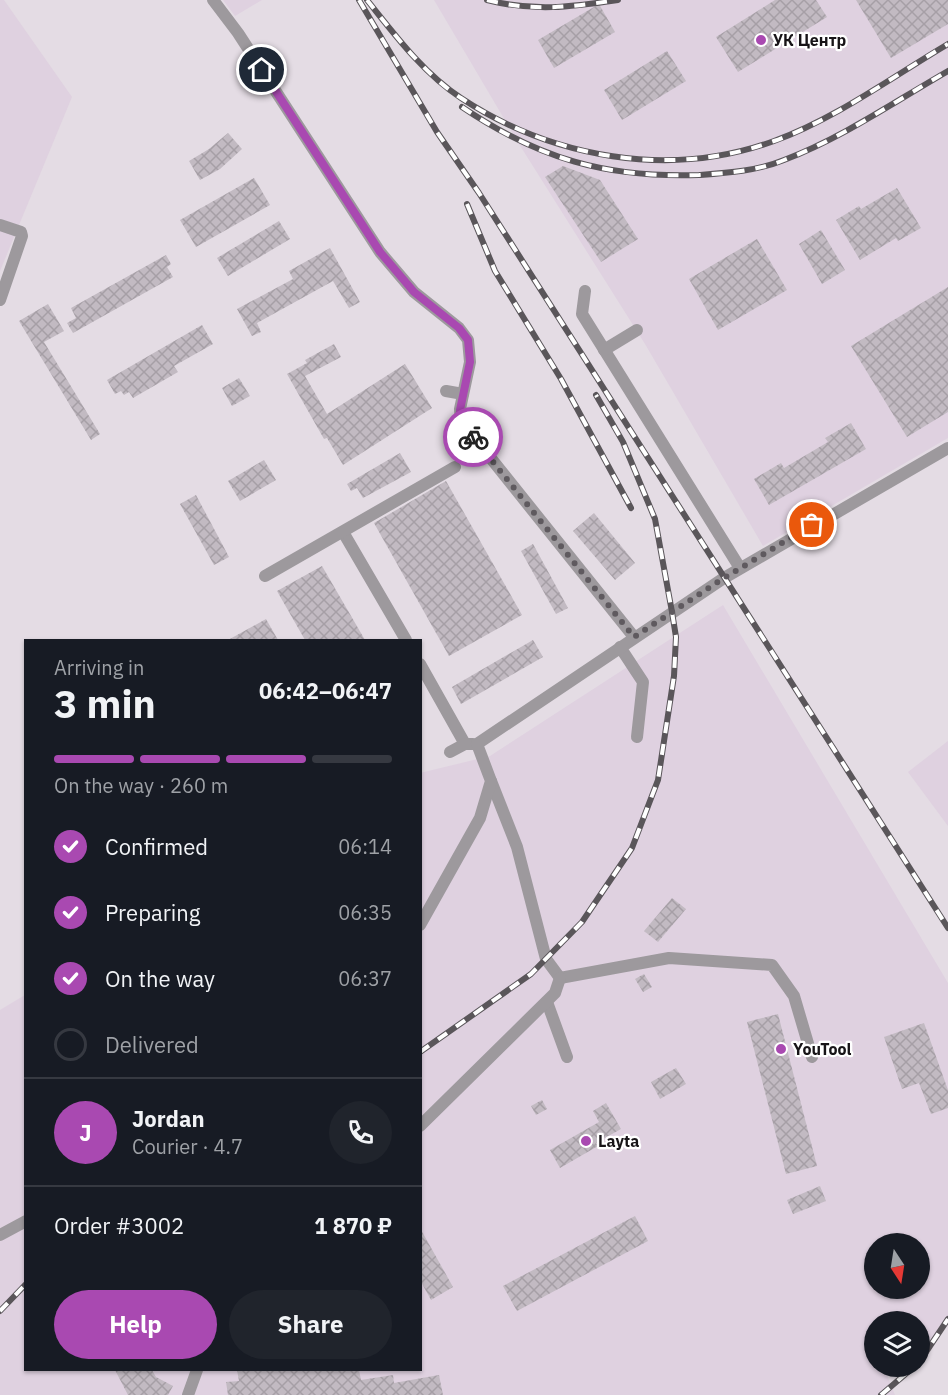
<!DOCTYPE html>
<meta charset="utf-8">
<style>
:root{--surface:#171b24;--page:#20242c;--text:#f1f3f6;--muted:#9ea1a6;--line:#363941;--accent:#a949b1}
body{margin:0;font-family:"IBM Plex Sans",sans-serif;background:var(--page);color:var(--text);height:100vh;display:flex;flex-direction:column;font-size:22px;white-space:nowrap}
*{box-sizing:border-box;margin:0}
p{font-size:20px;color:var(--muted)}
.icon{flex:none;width:33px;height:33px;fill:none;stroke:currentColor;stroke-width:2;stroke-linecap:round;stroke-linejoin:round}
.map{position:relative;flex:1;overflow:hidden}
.drawer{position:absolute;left:24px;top:639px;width:398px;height:732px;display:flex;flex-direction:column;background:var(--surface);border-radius:0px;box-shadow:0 2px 4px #0004}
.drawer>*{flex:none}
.needle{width:39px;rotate:168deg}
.buttons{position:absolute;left:864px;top:1233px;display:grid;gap:12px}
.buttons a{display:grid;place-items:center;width:66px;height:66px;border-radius:50%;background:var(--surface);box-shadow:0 2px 4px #0004;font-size:30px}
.pin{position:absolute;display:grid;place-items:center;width:51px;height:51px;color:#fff;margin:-26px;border:3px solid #fff;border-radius:50%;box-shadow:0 2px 6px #0007}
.courier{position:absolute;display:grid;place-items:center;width:60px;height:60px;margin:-30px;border:4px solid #a949b1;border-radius:50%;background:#fff;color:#222;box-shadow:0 2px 8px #0007}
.summary em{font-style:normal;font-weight:700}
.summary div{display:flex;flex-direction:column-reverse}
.summary{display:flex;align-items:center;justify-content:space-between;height:102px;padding:0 30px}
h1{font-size:39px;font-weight:700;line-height:45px}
.bar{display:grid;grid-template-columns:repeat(4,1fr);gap:9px 6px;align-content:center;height:72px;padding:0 30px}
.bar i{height:8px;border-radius:4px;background:var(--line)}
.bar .selected{background:var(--accent)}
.bar p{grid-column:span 4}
.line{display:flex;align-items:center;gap:15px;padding:0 30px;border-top:2px solid var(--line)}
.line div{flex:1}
.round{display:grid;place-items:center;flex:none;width:63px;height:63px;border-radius:32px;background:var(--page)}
ol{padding:0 30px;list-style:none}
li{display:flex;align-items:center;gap:18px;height:66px}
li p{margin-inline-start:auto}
li .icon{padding:6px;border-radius:50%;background:var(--accent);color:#fff;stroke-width:4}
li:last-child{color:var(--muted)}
li i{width:33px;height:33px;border:3px solid var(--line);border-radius:50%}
.action{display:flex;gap:12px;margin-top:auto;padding:12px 30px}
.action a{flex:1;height:69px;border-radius:36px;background:var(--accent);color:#fff;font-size:24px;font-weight:700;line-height:69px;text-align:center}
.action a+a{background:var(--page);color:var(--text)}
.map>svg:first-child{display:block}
.built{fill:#dfd1e0;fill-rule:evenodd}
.building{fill:url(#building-cross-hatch)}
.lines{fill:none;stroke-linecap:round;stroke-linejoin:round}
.minor{stroke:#9d999d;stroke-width:12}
.rail-casing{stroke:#5a565a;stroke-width:6}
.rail{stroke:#fff;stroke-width:4;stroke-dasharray:11;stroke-linecap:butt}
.done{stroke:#5f5a5f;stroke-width:6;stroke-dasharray:0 10.8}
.route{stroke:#a949b1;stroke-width:8}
.poi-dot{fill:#a949b1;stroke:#fff;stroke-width:2}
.labels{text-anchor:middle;stroke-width:4.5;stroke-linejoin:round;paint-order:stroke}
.poi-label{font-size:16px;font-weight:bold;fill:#171417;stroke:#fff;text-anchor:start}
</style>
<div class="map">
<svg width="948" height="1395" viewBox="0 0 948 1395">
<defs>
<pattern id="building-cross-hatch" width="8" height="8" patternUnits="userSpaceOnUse" patternTransform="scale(1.5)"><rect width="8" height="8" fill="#c2bac2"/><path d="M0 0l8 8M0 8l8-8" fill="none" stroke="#a69fa6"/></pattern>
</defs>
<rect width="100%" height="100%" fill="#e4dce4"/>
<g class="built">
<path d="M0 0H4L72 97 0 271Z"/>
<path d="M223 0H262L235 16Z"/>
<path d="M434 0H948V438L763 546 645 344 519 144Z"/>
<path d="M723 605 948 983V1325L920 1348V1322H874V1366L897 1367 887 1375 895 1395H0V1010L25 995 26 1370H420V773L490 756ZM874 1244H920V1288H874Z"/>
<path d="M948 741V826L908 772Z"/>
</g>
<g class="building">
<path d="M775 0H816L827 17 738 72 716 37Z"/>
<path d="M856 0H948V24L891 58Z"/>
<path d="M599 4 615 32 554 68 538 40Z"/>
<path d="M667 51 686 81 622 120 604 90Z"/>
<path d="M228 133 242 149 220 169 200 180 189 161 209 149Z"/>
<path d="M563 166 600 180 638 239 601 262 545 177Z"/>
<path d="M254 178 270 205 196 247 180 220Z"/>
<path d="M897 188 921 228 898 241 896 238 860 260 836 220 859 206 861 209Z"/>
<path d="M279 221 290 239 228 276 217 258Z"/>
<path d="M821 230 845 270 822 284 799 244Z"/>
<path d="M757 239 787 290 718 330 689 279Z"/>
<path d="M330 248 360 302 349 308 333 281 257 323 261 332 252 336 237 309 293 279 289 271Z"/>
<path d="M166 255 171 264 167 267 173 277 73 333 67 323 76 318 71 308Z"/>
<path d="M948 287V412L907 437 851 346Z"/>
<path d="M48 304 64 331 44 342 100 434 91 440 19 321Z"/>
<path d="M202 325 213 344 174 366 178 372 133 398 129 392 124 395 121 391 115 394 107 380Z"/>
<path d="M334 344 341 357 305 376 327 414 405 364 432 408 343 465 327 438 324 439 287 374 307 363 305 360Z"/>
<path d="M239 378 250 396 232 406 222 388Z"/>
<path d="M851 423 866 449 769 505 754 479 781 463 784 468 828 442 825 438Z"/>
<path d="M400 453 411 472 363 498 357 488 351 491 347 484Z"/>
<path d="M264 460 276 480 240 501 228 481Z"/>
<path d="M446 481 522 615 449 656 374 523Z"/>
<path d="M196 495 229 557 214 565 180 504Z"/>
<path d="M594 513 635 563 615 580 573 531Z"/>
<path d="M533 544 568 608 556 614 521 551Z"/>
<path d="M322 566 365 640H305L277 591Z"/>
<path d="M266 619 278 640H228Z"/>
<path d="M533 640 543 657 461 704 452 687Z"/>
<path d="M672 898 686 909 658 942 644 931Z"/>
<path d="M644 974 652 987 643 992 635 979Z"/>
<path d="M778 1014 817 1166 786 1174 747 1022Z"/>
<path d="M924 1023 948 1090V1108L931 1114 919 1083 902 1089 884 1037Z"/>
<path d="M676 1068 686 1084 660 1099 651 1082Z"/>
<path d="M542 1100 547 1109 536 1115 531 1106Z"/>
<path d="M606 1103 621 1129 596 1143 598 1146 560 1168 550 1150 599 1122 593 1111Z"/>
<path d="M820 1186 826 1201 793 1214 787 1200Z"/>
<path d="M635 1216 648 1241 517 1311 503 1286Z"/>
<path d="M420 1228 453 1287 431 1300 420 1280Z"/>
<path d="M115 1370H152L156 1377 173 1386 168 1395H128Z"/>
<path d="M237 1370H359L361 1380 393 1375 394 1383 439 1375 443 1395H228L226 1382 239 1381Z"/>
</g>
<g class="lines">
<g class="minor">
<path d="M213 0 238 33 380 252 414 292 459 328 468 340 470 362 460 409 461 421 634 637"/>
<path d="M0 225 21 232 22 236 0 300"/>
<path d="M585 291 582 314 740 568"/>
<path d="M604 350 637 330"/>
<path d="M446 391 463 394"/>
<path d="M343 532 406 640"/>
<path d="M265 576 455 467"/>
<path d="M620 647 643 682 637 737"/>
<path d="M420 664 465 744"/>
<path d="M450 752 465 744H473"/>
<path d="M491 781 517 847 546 959 560 978 669 958 772 965 794 996 812 1057"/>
<path d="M420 925 480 818 491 781 477 744 724 578 948 448"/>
<path d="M547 1002 567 1057"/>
<path d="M420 1126 555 993 560 978"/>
<path d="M0 1235 26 1221"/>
<path d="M188 1395 197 1370"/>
</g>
<g class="rail-casing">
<g id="rail">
<path d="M359 0 437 132 479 193 948 928"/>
<path d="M367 0C395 35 423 73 461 98 552 158 670 179 774 141 835 119 892 77 948 44"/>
<path d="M487 0C535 12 570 7 618 0"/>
<path d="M462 107C539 159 606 178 699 175 727 173 757 171 784 160 842 138 894 102 948 71"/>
<path d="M467 204 495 271 561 379 631 508"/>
<path d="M420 1052 531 974 582 922 632 848 658 780 674 676 676 637 672 612 655 519 623 442 596 395"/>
<path d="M0 1311 26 1284"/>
<path d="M920 1361 948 1319"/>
<path d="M881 1395 915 1366"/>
</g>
</g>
<use href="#rail" class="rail"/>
</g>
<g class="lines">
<path class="done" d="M473 437 634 637 724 578 812 525"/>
<path class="route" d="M262 70 380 252 414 292 459 328 468 340 470 362 460 410 461 421 473 437"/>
</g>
<g class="poi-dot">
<circle cx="761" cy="40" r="6"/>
<circle cx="781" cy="1049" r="6"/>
<circle cx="586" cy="1141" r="6"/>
</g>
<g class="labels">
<g class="poi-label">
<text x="773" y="46">УК Центр</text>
<text x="793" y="1055">YouTool</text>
<text x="598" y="1147">Layta</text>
</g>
</g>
</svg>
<div class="buttons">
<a><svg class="needle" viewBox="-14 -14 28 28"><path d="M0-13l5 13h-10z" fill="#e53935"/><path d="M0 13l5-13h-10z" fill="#9ea1a6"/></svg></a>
<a><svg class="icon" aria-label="layers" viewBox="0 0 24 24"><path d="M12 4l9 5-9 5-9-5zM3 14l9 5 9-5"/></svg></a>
</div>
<div class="pin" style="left:812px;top:525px;background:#ea580c"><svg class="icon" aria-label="bag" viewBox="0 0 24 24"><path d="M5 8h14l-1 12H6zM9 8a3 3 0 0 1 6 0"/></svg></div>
<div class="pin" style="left:262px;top:70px;background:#1f2937"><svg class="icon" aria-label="home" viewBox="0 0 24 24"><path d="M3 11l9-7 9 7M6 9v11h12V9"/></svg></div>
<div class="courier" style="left:473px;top:437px"><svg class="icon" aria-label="bike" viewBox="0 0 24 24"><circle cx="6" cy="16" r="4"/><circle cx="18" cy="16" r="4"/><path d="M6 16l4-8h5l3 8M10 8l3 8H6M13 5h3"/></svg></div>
<section class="drawer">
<div class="summary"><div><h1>3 min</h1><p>Arriving in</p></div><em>06:42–06:47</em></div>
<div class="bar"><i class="selected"></i><i class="selected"></i><i class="selected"></i><i></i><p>On the way · 260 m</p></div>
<ol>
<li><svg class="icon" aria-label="check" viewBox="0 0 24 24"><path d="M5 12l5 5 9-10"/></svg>Confirmed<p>06:14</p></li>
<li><svg class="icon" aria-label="check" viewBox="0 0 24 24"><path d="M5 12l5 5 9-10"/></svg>Preparing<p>06:35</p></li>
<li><svg class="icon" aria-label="check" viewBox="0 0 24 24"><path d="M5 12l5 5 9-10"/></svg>On the way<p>06:37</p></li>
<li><i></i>Delivered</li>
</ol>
<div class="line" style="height:108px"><b class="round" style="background:var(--accent);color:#fff">J</b><div><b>Jordan</b><p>Courier · 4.7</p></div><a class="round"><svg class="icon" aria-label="phone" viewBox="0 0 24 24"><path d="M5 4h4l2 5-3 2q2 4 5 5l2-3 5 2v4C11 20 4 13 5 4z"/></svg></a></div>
<div class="line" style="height:78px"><div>Order #3002</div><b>1 870 ₽</b></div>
<div class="action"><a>Help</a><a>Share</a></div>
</section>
</div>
